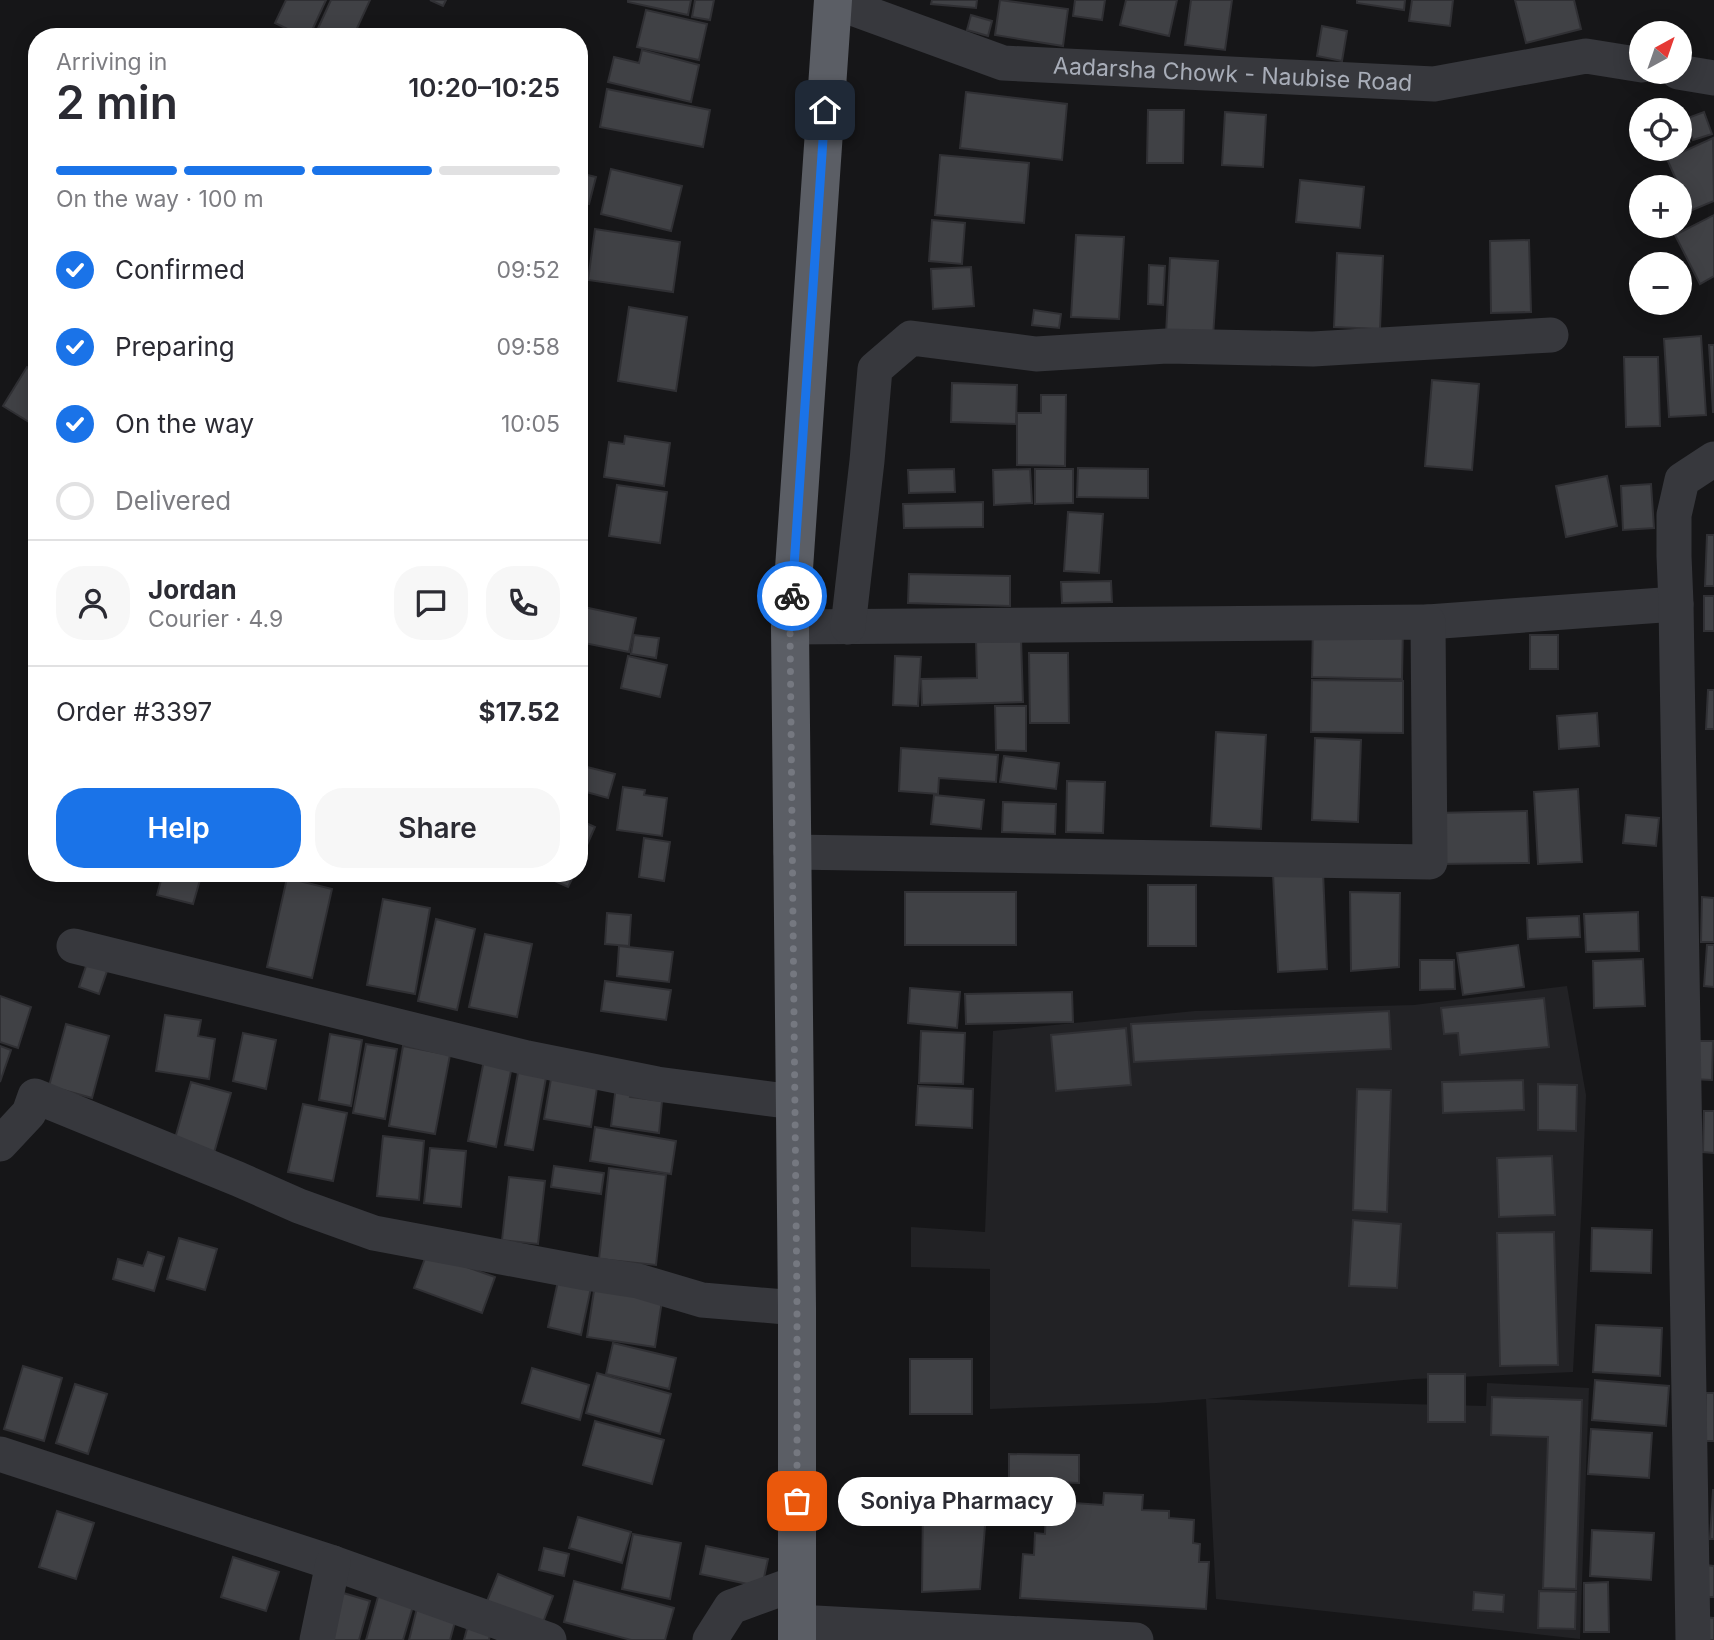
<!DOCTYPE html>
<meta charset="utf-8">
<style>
:root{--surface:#fff;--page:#f7f7f7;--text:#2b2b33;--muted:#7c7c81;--line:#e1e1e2;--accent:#1a73e8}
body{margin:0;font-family:Inter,sans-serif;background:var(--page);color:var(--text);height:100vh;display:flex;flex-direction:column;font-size:26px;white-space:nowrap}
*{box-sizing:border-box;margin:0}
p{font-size:23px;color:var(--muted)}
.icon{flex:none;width:38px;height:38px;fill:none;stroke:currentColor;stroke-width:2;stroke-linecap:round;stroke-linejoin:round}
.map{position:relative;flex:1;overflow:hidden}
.drawer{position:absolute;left:28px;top:28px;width:560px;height:854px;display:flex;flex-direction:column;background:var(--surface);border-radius:28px;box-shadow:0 4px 18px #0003}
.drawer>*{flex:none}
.needle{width:46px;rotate:40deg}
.buttons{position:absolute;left:1629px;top:21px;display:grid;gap:14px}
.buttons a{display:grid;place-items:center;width:63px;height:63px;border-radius:50%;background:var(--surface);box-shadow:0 4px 18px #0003;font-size:35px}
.pin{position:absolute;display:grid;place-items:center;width:60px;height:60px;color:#fff;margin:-30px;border-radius:14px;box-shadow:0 4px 10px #0006}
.courier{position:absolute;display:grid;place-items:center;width:70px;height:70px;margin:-35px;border:5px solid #1a73e8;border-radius:50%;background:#fff;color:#222;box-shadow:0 2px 9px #0007}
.bubble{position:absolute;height:49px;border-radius:24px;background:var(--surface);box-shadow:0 4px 18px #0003;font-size:23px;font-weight:600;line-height:49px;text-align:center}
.headline em{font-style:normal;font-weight:600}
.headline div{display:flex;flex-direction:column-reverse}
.headline{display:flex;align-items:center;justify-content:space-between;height:119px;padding:0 28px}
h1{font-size:46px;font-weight:600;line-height:52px}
.bar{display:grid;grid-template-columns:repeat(4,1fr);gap:10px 7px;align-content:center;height:84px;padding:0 28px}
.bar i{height:9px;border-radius:5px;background:var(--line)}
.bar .on{background:var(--accent)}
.bar p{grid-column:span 4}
.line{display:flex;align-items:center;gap:18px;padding:0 28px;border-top:2px solid var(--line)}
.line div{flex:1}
.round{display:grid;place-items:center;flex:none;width:74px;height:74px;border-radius:28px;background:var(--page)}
ol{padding:0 28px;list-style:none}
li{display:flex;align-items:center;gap:21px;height:77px}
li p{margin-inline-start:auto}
li .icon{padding:7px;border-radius:50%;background:var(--accent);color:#fff;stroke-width:4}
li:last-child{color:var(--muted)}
li i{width:38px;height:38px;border:4px solid var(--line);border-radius:50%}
.primary-button{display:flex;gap:14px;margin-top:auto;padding:14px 28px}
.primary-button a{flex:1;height:80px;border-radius:28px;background:var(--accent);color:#fff;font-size:28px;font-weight:600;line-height:80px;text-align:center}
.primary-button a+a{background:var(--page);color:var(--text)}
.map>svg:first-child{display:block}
.built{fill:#222225}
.building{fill:#404145;stroke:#303034;stroke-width:2}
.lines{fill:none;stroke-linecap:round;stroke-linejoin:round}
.minor{stroke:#37383d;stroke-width:35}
.trunk{stroke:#5b5e65;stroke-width:38}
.done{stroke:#757880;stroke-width:7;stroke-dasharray:0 12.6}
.route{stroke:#1a73e8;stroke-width:9}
.labels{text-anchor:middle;stroke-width:7;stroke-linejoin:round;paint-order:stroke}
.street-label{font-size:23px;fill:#a8adb8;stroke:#111113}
</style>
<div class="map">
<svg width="1714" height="1640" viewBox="0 0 1714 1640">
<rect width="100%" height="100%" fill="#161618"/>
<path class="built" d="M1567 986 1586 1095 1582 1199 1573 1372 1414 1379 1207 1399 1486 1406 1487 1383 1589 1388 1580 1639 1216 1599 1206 1399 1157 1403 990 1409V1269L911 1267V1227L985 1232 993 1031 1195 1011 1414 1005Z"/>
<g class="building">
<path d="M286 0H326L309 37H304L275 23Z"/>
<path d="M331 0H370L353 37H314Z"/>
<path d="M430 0H446L443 6Z"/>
<path d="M628 0H691L688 15 628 2Z"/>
<path d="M695 0H714L710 20 692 17Z"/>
<path d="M932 0H977L976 8 931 4Z"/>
<path d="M1000 0 1068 9 1063 46 995 35Z"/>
<path d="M1075 0H1105L1102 20 1073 16Z"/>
<path d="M1126 0H1177L1169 36 1120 25Z"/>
<path d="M1191 0H1232L1225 50 1185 45Z"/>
<path d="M1357 0H1405L1404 10 1357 3Z"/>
<path d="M1412 0H1453L1450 26 1409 21Z"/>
<path d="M1515 0H1574L1581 29 1526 43Z"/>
<path d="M646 10 707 24 699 60 637 47Z"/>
<path d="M971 15 992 21 988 36 967 30Z"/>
<path d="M1322 26 1347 31 1342 61 1317 56Z"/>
<path d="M642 50 699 65 691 102 608 82 614 57 639 63Z"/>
<path d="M607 89 710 110 703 147 600 127Z"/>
<path d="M966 92 1067 104 1062 160 960 148Z"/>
<path d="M1148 110H1184L1183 163H1147Z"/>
<path d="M1225 112 1266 115 1263 167 1222 165Z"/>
<path d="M1704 112 1712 134 1693 140 1685 119Z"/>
<path d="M1680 116 1690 142 1680 146Z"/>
<path d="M1713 138 1714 201 1690 211 1667 159Z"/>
<path d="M940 155 1029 163 1024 223 935 215Z"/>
<path d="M611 169 682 186 671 231 601 214Z"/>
<path d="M579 173 596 177 589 204 579 202Z"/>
<path d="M1300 180 1364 187 1360 228 1296 222Z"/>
<path d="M1714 215V276L1700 284 1675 235Z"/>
<path d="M932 220 965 223 962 264 929 261Z"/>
<path d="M595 229 680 242 673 292 588 280Z"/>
<path d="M579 233 585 234 579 271Z"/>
<path d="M1076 235 1124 237 1119 319 1071 317Z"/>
<path d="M1529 240 1531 312 1491 313 1490 241Z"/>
<path d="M1337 253 1383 256 1380 329 1334 327Z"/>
<path d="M1170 258 1218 261 1213 337 1166 334Z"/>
<path d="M1149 265 1165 266 1163 305 1148 304Z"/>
<path d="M971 267 974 306 933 309 931 269Z"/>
<path d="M629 307 687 317 676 391 618 381Z"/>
<path d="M1034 310 1061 314 1059 328 1032 325Z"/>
<path d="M1701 336 1706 415 1669 417 1664 339Z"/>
<path d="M1709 345H1714V412H1713Z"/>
<path d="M1624 357H1658L1660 426 1626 427Z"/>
<path d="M27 367 37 373V427L3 406Z"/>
<path d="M1432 380 1479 384 1472 470 1425 466Z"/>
<path d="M952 383 1017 385 1016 424 951 422Z"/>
<path d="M1041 395H1066L1065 466 1017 465V413H1041Z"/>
<path d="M625 436 670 443 664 486 604 477 609 442 624 444Z"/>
<path d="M1078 468 1148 469V498L1077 497Z"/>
<path d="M954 469 955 492 909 493 908 470Z"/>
<path d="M1030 469 1032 503 994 505 993 470Z"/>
<path d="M1035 469H1073V503L1035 504Z"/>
<path d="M579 473H583L579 501Z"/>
<path d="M1607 476 1617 526 1566 537 1556 486Z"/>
<path d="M1651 484 1654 528 1623 530 1621 486Z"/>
<path d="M617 485 667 492 660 543 609 536Z"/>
<path d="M983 502V527L904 528 903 504Z"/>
<path d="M1068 512 1103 514 1099 573 1064 571Z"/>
<path d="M1707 535H1714V586H1705Z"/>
<path d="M909 574 1010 576V606L908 603Z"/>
<path d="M1111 581 1112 602 1062 603 1061 582Z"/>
<rect x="1704" y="596" width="10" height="35"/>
<path d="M579 606 636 618 629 652 579 642Z"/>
<path d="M1313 623 1403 626 1402 679 1312 677Z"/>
<path d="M634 635 659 638 656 658 631 654Z"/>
<rect x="1530" y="635" width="28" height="34"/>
<path d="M1021 638 1023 702 922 705 921 679 977 678 976 640Z"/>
<path d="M1029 653H1068L1069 723H1030Z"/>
<path d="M628 656 667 665 660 697 621 688Z"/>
<path d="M895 656 921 657 918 706 893 705Z"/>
<path d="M1312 680 1403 681V733L1311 732Z"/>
<path d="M1708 690H1714V729H1706Z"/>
<path d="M995 706H1026V751L996 750Z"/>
<path d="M1597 713 1599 746 1559 749 1557 716Z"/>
<path d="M1216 732 1266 735 1261 829 1211 826Z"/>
<path d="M1315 738 1361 740 1358 822 1312 820Z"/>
<path d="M901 748 998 755 996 782 939 778 938 794 899 791Z"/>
<path d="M1004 756 1059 763 1056 789 1000 782Z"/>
<path d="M579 765 615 774 608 798 579 790Z"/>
<path d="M1067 781 1105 782 1103 833 1066 832Z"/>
<path d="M623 787 645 790 644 795 667 798 662 836 617 830Z"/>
<path d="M1578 789 1582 862 1538 864 1534 792Z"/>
<path d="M934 795 984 800 981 829 931 824Z"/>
<path d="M1003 802 1056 804 1055 834 1002 832Z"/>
<path d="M1527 811 1529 863 1437 864 1435 813Z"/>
<path d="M1626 815 1659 818 1656 846 1623 843Z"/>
<path d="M579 820 595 827 579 863Z"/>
<path d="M644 838 670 842 664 881 639 877Z"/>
<path d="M1323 871 1327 969 1278 972 1273 874Z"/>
<path d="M163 873H202L193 904 157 895Z"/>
<path d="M537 873H575L568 887Z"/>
<path d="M287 878 332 889 312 978 267 967Z"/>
<rect x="1148" y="885" width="48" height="61"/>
<rect x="905" y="892" width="111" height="53"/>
<path d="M1350 892 1400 893 1399 967 1351 971Z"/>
<path d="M1702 897 1714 898V942H1701Z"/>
<path d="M383 899 430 908 415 994 367 985Z"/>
<path d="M1638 912 1639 951 1586 952 1584 914Z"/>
<path d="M607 913 631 915 629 946 605 944Z"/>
<path d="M1579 916 1580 937 1528 939 1527 918Z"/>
<path d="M436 919 475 929 457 1010 418 1001Z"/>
<path d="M485 934 532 944 517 1017 469 1007Z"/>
<path d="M1518 945 1524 987 1463 995 1457 953Z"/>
<path d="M1707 945H1714V987L1704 986Z"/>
<path d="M619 946 673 952 669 982 617 976Z"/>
<path d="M1643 959 1645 1006 1594 1008 1593 961Z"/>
<path d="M1420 960H1454L1455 989 1420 990Z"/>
<path d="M87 963 107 971 99 994 79 987Z"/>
<path d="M605 981 671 990 666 1020 601 1011Z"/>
<path d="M910 988 960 992 957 1028 908 1023Z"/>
<path d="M1072 992 1073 1022 966 1024 965 994Z"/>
<path d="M0 996 31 1007 18 1048 0 1042Z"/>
<path d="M1544 998 1549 1047 1460 1055 1458 1033 1444 1034 1441 1008Z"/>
<path d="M1389 1011 1391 1049 1134 1062 1131 1024Z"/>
<path d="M165 1015 201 1020 198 1036 215 1039 209 1079 156 1071Z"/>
<path d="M66 1024 109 1036 92 1098 49 1086Z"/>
<path d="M1126 1028 1131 1085 1056 1091 1051 1035Z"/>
<path d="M921 1031 965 1033 963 1084 919 1083Z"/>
<path d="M243 1033 276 1040 266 1089 233 1081Z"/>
<path d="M330 1034 362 1040 351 1106 319 1100Z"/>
<path d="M1692 1041H1713L1712 1080 1691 1079Z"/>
<path d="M366 1044 397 1049 385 1119 353 1113Z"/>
<path d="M0 1046 11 1050 0 1082Z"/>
<path d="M403 1046 450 1055 435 1134 389 1126Z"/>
<path d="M484 1060 512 1066 496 1147 468 1141Z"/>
<path d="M519 1067 547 1072 533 1150 505 1145Z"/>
<path d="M552 1073 598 1081 591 1127 544 1119Z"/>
<path d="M1523 1080 1524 1110 1443 1113 1442 1082Z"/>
<path d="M191 1082 231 1093 212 1160 172 1149Z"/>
<path d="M1538 1084 1577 1085 1576 1131 1538 1130Z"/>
<path d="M616 1086 632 1088 630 1097 662 1101 659 1133 611 1126Z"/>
<path d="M918 1086 973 1089 972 1128 916 1125Z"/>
<path d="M1357 1089 1391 1090 1387 1212 1353 1210Z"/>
<path d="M303 1104 347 1113 333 1181 288 1172Z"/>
<path d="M1704 1111H1714V1153L1703 1152Z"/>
<path d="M595 1127 676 1141 671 1174 590 1161Z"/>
<path d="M383 1136 424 1141 419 1200 377 1196Z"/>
<path d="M430 1148 466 1151 461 1207 424 1203Z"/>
<path d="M1552 1156 1555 1215 1499 1217 1497 1158Z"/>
<path d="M554 1166 604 1173 601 1194 551 1187Z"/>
<path d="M609 1168 666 1175 656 1265 599 1259Z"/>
<path d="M509 1177 545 1181 538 1244 502 1240Z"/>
<path d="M1353 1220 1401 1224 1397 1288 1349 1286Z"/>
<path d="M1592 1228 1652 1230 1651 1273 1591 1271Z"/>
<path d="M1554 1232 1558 1365 1500 1366 1497 1233Z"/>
<path d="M179 1238 217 1249 205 1290 167 1279Z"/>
<path d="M148 1252 164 1257 154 1291 113 1279 118 1259 143 1266Z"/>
<path d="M427 1253 495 1277 482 1313 414 1288Z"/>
<path d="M558 1281 591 1288 581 1335 548 1327Z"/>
<path d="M595 1284 663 1294 655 1347 587 1337Z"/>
<path d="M1596 1325 1662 1328 1660 1376 1593 1372Z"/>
<path d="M613 1343 676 1358 669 1389 606 1374Z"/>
<rect x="910" y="1359" width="62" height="55"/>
<path d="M23 1366 62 1378 44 1441 4 1429Z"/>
<path d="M532 1368 589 1385 580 1420 522 1403Z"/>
<path d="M597 1373 671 1394 660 1434 586 1413Z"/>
<rect x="1428" y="1374" width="37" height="48"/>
<path d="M1595 1380 1669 1386 1666 1426 1592 1420Z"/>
<path d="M75 1384 107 1394 88 1454 56 1443Z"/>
<path d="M1706 1393H1714V1441H1705Z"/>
<path d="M1492 1397 1582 1400 1576 1589 1543 1588 1548 1437 1491 1435Z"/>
<path d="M595 1421 664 1440 652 1484 583 1465Z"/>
<path d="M1591 1429 1652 1433 1649 1478 1588 1474Z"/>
<path d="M1009 1454 1079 1455V1483L1054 1482V1496H1009Z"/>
<path d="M938 1482 953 1483 952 1496 937 1494Z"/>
<path d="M1713 1490H1714V1539H1710Z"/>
<path d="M1104 1493 1143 1495 1142 1510 1169 1511V1518L1194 1520 1193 1543 1200 1544 1199 1562H1209L1206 1609 1020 1598 1023 1554 1034 1555 1035 1533 1045 1534 1046 1509 1074 1510V1503L1103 1505Z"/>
<path d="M923 1501H987L980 1589 922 1592Z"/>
<path d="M57 1511 94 1523 76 1579 39 1567Z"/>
<path d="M578 1517 631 1532 622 1563 569 1548Z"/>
<path d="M1592 1530 1654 1533 1651 1580 1590 1576Z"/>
<path d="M633 1534 681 1543 670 1599 622 1589Z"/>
<path d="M706 1546 768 1559 762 1587 700 1574Z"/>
<path d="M544 1548 569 1554 564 1576 539 1570Z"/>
<path d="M233 1557 279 1572 266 1611 221 1597Z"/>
<path d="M1706 1565 1714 1566V1597H1704Z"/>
<path d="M498 1574 553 1596 539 1633 483 1611Z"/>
<path d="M574 1581 674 1608 665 1640H631L564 1622Z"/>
<path d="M1608 1582 1609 1632H1584V1583Z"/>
<path d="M1539 1591 1576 1592 1575 1629 1538 1628Z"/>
<path d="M340 1592 370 1601 359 1640H326Z"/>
<path d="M1474 1592 1504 1595 1503 1612 1473 1610Z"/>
<path d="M379 1593 414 1603 403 1640H366Z"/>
<path d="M417 1608 456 1618 450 1640H409Z"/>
<path d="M1703 1617 1714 1618V1640H1702Z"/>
<path d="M468 1625 491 1630 489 1640H464Z"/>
</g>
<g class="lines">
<g class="minor">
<path id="s1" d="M833 1 1003 63 1434 84 1586 56 1642 65"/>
<path d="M1678 72 1714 78"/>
<path d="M1428 622 1676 604"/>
<path d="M790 627 1428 622 1430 862 791 852"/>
<path d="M848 627 867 461 875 369 911 338 1036 354 1167 346 1313 349 1551 335"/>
<path d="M74 946 527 1058 657 1084 794 1102"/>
<path d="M0 1144 29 1113 35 1096 238 1179 299 1206 374 1233 586 1273 638 1281 702 1300 797 1308"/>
<path d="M0 1454 333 1563 549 1640"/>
<path d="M797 1622 1136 1640"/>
<path d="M317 1640 333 1563"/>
<path d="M710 1640 731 1607 797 1583"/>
<path d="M1693 1640 1676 604 1674 556V515L1682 480 1714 459"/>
</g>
<path class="trunk" d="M797 1640V1308L790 627 833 0"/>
</g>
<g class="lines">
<path class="done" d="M792 596 790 627 797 1308V1501"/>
<path class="route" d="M792 596 825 110"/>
</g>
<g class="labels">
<g class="street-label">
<text dy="8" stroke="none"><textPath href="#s1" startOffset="411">Aadarsha Chowk - Naubise Road</textPath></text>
</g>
</g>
</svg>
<div class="buttons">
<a><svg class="needle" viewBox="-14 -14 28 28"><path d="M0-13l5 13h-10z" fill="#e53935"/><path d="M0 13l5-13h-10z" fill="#7c7c81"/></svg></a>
<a><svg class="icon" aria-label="locate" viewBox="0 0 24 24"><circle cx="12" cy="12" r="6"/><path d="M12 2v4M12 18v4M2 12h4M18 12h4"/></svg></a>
<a>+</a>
<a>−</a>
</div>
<div class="pin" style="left:797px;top:1501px;background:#ea580c"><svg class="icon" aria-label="bag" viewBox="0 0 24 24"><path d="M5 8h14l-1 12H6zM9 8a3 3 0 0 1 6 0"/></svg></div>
<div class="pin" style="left:825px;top:110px;background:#1f2937"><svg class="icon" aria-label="home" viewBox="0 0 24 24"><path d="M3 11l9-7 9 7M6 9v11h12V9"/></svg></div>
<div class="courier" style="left:792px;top:596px"><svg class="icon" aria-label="bike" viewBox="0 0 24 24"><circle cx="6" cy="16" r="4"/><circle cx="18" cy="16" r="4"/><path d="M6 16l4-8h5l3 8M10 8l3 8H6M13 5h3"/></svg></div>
<div class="bubble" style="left:838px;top:1477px;width:238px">Soniya Pharmacy</div>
<section class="drawer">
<div class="headline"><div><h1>2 min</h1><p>Arriving in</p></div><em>10:20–10:25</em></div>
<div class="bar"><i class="on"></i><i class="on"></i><i class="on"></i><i></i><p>On the way · 100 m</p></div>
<ol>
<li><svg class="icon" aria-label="check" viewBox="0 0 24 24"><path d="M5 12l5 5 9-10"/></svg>Confirmed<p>09:52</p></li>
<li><svg class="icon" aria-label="check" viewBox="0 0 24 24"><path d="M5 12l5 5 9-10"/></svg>Preparing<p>09:58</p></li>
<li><svg class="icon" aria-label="check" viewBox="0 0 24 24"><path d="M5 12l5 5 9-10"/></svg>On the way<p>10:05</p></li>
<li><i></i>Delivered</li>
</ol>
<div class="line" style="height:126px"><a class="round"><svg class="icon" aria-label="person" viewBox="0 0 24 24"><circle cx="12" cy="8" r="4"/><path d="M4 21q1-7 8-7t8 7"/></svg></a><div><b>Jordan</b><p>Courier · 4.9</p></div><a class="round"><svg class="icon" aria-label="chat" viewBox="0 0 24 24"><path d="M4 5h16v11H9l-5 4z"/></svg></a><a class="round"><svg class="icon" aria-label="phone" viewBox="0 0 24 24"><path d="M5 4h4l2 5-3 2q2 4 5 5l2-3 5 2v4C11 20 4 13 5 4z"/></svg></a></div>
<div class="line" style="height:91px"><div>Order #3397</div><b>$17.52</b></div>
<div class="primary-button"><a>Help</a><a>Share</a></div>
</section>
</div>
